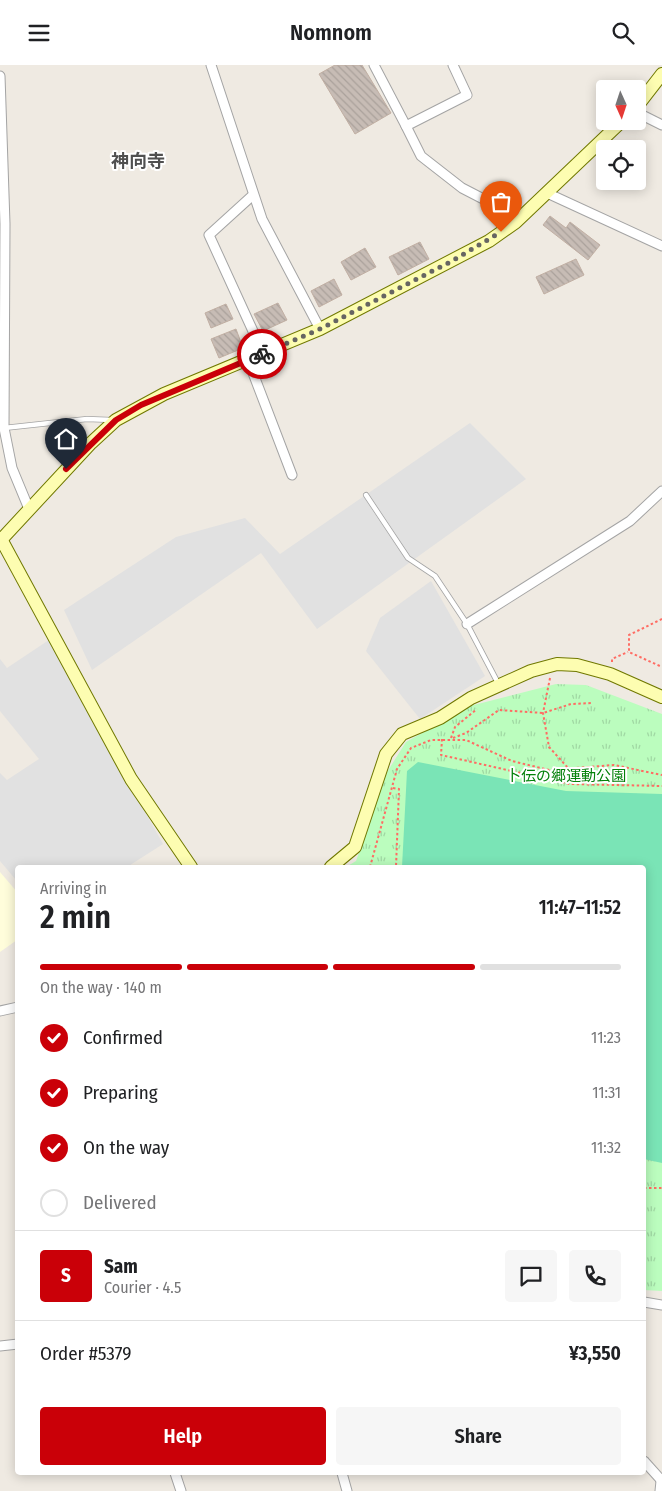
<!DOCTYPE html>
<meta charset="utf-8">
<style>
:root{--surface:#fff;--page:#f6f6f6;--text:#202124;--muted:#757577;--line:#e0e0e0;--accent:#ca0008}
body{margin:0;font-family:"Fira Sans Condensed","Noto Sans JP",sans-serif;background:var(--page);color:var(--text);height:100vh;display:flex;flex-direction:column;font-size:19px;white-space:nowrap}
*{box-sizing:border-box;margin:0}
p{font-size:16px;color:var(--muted)}
.icon{flex:none;width:28px;height:28px;fill:none;stroke:currentColor;stroke-width:2;stroke-linecap:round;stroke-linejoin:round}
.map{position:relative;flex:1;overflow:hidden}
.details{position:absolute;left:15px;top:800px;width:631px;height:610px;display:flex;flex-direction:column;background:var(--surface);border-radius:5px;box-shadow:0 2px 12px #0003}
.details>*{flex:none}
.needle{width:32px;rotate:177deg}
.fabs{position:absolute;left:596px;top:15px;display:grid;gap:10px}
.fabs a{display:grid;place-items:center;width:50px;height:50px;border-radius:5px;background:var(--surface);box-shadow:0 2px 12px #0003;font-size:25px}
.pin{position:absolute;display:grid;place-items:center;width:42px;height:42px;color:#fff;margin:-51px -21px;border-radius:50% 50% 50% 0;rotate:-45deg;box-shadow:0 0 5px #0007}
.pin .icon{rotate:45deg}
.courier{position:absolute;display:grid;place-items:center;width:50px;height:50px;margin:-25px;border:4px solid #ca0008;border-radius:50%;background:#fff;color:#222;box-shadow:0 1px 6px #0007}
.head em{font-style:normal;font-weight:600}
.head div{display:flex;flex-direction:column-reverse}
.head{display:flex;align-items:center;justify-content:space-between;height:85px;padding:0 25px}
h1{font-size:32px;font-weight:600;line-height:38px}
.bar{display:grid;grid-template-columns:repeat(4,1fr);gap:8px 5px;align-content:center;height:60px;padding:0 25px}
.bar i{height:6px;border-radius:4px;background:var(--line)}
.bar .on{background:var(--accent)}
.bar p{grid-column:span 4}
.line{display:flex;align-items:center;gap:12px;padding:0 25px;border-top:1px solid var(--line)}
.line div{flex:1}
.round{display:grid;place-items:center;flex:none;width:52px;height:52px;border-radius:5px;background:var(--page)}
ol{padding:0 25px;list-style:none}
li{display:flex;align-items:center;gap:15px;height:55px}
li p{margin-inline-start:auto}
li .icon{padding:5px;border-radius:50%;background:var(--accent);color:#fff;stroke-width:4}
li:last-child{color:var(--muted)}
li i{width:28px;height:28px;border:2px solid var(--line);border-radius:50%}
.primary-button{display:flex;gap:10px;margin-top:auto;padding:10px 25px}
.primary-button a{flex:1;height:58px;border-radius:5px;background:var(--accent);color:#fff;font-size:20px;font-weight:600;line-height:58px;text-align:center}
.primary-button a+a{background:var(--page);color:var(--text)}
header{display:flex;justify-content:space-between;align-items:center;height:65px;padding:0 25px;background:var(--surface);font-size:22px;font-weight:600}
.map>svg:first-child{display:block}
.education{fill:#fffddb}
.park{fill:url(#park-tufts)}
.pitch{fill:#7ae4b6}
.parking{fill:#e1e1e1}
.building{fill:url(#building-back-hatch);stroke:#c1afa3}
.lines{fill:none;stroke-linecap:round;stroke-linejoin:round}
.lane-casing{stroke:#a4a4a4;stroke-width:6}
.street-casing{stroke:#a4a4a4;stroke-width:11}
.secondary-casing{stroke:#707800;stroke-width:14}
.path{stroke:#ff6c63;stroke-width:2;stroke-dasharray:2.5 2.5;stroke-linecap:butt}
.lane{stroke:#fff;stroke-width:4.5}
.street{stroke:#fff;stroke-width:9}
.secondary{stroke:#fdfdb1;stroke-width:12}
.done{stroke:#666562;stroke-width:5;stroke-dasharray:0 9}
.route{stroke:#ca0008;stroke-width:6}
.labels{text-anchor:middle;stroke-width:4;stroke-linejoin:round;paint-order:stroke}
.park-label{font-size:15px;fill:#04810a;stroke:#fff}
.quarter-label{font-size:18px;font-weight:bold;fill:#505050;stroke:#fff}
</style>
<header><svg class="icon" aria-label="menu" viewBox="0 0 24 24"><path d="M4 6h16M4 12h16M4 18h16"/></svg>Nomnom<svg class="icon" aria-label="search" viewBox="0 0 24 24"><circle cx="10" cy="10" r="6"/><path d="M15 15l6 6"/></svg></header>
<div class="map">
<svg width="662" height="1426" viewBox="0 0 662 1426">
<defs>
<pattern id="park-tufts" width="24" height="20" patternUnits="userSpaceOnUse" patternTransform="scale(1.25)"><rect width="24" height="20" fill="#bbfdbe"/><path d="M3 7l-1-3M5 7V3M7 7l1-3M15 17l-1-3M17 17v-4M19 17l1-3" fill="none" stroke="#a0d8a3"/></pattern>
<pattern id="building-back-hatch" width="6" height="6" patternUnits="userSpaceOnUse" patternTransform="scale(1.25)"><rect width="6" height="6" fill="#c7bcb5"/><path d="M-1 5l2 2M0 0l6 6M5-1l2 2" fill="none" stroke="#aaa19b"/></pattern>
</defs>
<rect width="100%" height="100%" fill="#efeae2"/>
<path class="education" d="M0 807 18 828 17 875 0 887Z"/>
<path class="park" d="M556 619 586 620 662 649V1226L644 1225V802H346L356 796 387 707 406 677 470 641Z"/>
<path class="pitch" d="M418 697 566 726 662 729V1098L644 1094V802H402L407 706Z"/>
<g class="parking">
<path d="M470 358 526 414 317 564 261 488 92 605 64 545 176 472 245 453 280 489Z"/>
<path d="M431 516 485 611 420 654 366 586 380 553Z"/>
<path d="M49 575 163 779 127 802H18L17 816 0 796V708L7 715 39 694 0 646V594L7 603Z"/>
</g>
<g class="building">
<path d="M335 0H362L391 48 355 69 319 9Z"/>
<path d="M550 151 566 163 570 157 600 180 588 195 543 160Z"/>
<path d="M420 177 429 194 398 210 389 192Z"/>
<path d="M365 183 376 202 351 215 341 197Z"/>
<path d="M576 194 584 210 544 229 536 212Z"/>
<path d="M334 214 342 230 319 242 311 226Z"/>
<path d="M278 238 287 255 263 266 254 249Z"/>
<path d="M226 239 233 254 211 263 205 248Z"/>
<path d="M236 264 243 283 219 293 211 274Z"/>
</g>
<g class="lines">
<g class="lane-casing">
<g id="lane">
<path d="M4 363 87 354 112 355"/>
<path d="M366 430 408 493 435 511 467 559 499 620"/>
</g>
</g>
<g class="street-casing">
<g id="street">
<path d="M211 0 262 154 320 264"/>
<path d="M374 0 406 61 467 30 453 0"/>
<path d="M0 11 5 159 4 363 12 403 29 444"/>
<path d="M638 48 662 60"/>
<path d="M406 61 421 91 462 123 493 139 513 159"/>
<path d="M547 128 662 181"/>
<path d="M253 130 209 170 263 288"/>
<path d="M248 295 292 410"/>
<path d="M467 559 630 456 662 426"/>
<path d="M0 946 18 942"/>
<path d="M644 1237 662 1240"/>
<path d="M0 1281 18 1279"/>
<path d="M644 1396 662 1416"/>
<path d="M175 1408 181 1426"/>
<path d="M342 1408 347 1426"/>
<path d="M660 1426 661 1416"/>
</g>
</g>
<g class="secondary-casing">
<g id="secondary">
<path d="M638 40 662 9"/>
<path d="M1 474 131 714 191 802"/>
<path d="M0 476 91 378 116 355 164 329 320 264 489 176 516 157 622 56"/>
<path d="M331 802 355 782 386 689 402 669 440 653 471 633 531 606 557 599 577 600 610 609 662 632"/>
</g>
</g>
<g class="path">
<path d="M662 554 629 570V587L662 602"/>
<path d="M612 597V594L628 587"/>
<path d="M550 613 543 648 549 682 569 704V719"/>
<path d="M451 673 455 662 477 644"/>
<path d="M453 673 466 668 499 645 543 648 571 639 591 638"/>
<path d="M442 674 441 690 569 719 662 721"/>
<path d="M393 723 399 724 396 802"/>
<path d="M370 802 397 704 411 683 431 675H466L512 696 549 705 614 700 662 710"/>
<path d="M644 1123H662"/>
</g>
<use href="#lane" class="lane"/>
<use href="#street" class="street"/>
<use href="#secondary" class="secondary"/>
</g>
<g class="lines">
<path class="done" d="M262 289 320 264 452 196 501 167"/>
<path class="route" d="M66 404 116 355 141 340 262 289"/>
</g>
<g class="labels">
<g class="park-label">
<text x="566" y="716">卜伝の郷運動公園</text>
</g>
<g class="quarter-label">
<text x="138" y="102">神向寺</text>
</g>
</g>
</svg>
<div class="fabs">
<a><svg class="needle" viewBox="-14 -14 28 28"><path d="M0-13l5 13h-10z" fill="#e53935"/><path d="M0 13l5-13h-10z" fill="#757577"/></svg></a>
<a><svg class="icon" aria-label="locate" viewBox="0 0 24 24"><circle cx="12" cy="12" r="6"/><path d="M12 2v4M12 18v4M2 12h4M18 12h4"/></svg></a>
</div>
<div class="pin" style="left:501px;top:167px;background:#ea580c"><svg class="icon" aria-label="bag" viewBox="0 0 24 24"><path d="M5 8h14l-1 12H6zM9 8a3 3 0 0 1 6 0"/></svg></div>
<div class="pin" style="left:66px;top:404px;background:#1f2937"><svg class="icon" aria-label="home" viewBox="0 0 24 24"><path d="M3 11l9-7 9 7M6 9v11h12V9"/></svg></div>
<div class="courier" style="left:262px;top:289px"><svg class="icon" aria-label="bike" viewBox="0 0 24 24"><circle cx="6" cy="16" r="4"/><circle cx="18" cy="16" r="4"/><path d="M6 16l4-8h5l3 8M10 8l3 8H6M13 5h3"/></svg></div>
<section class="details">
<div class="head"><div><h1>2 min</h1><p>Arriving in</p></div><em>11:47–11:52</em></div>
<div class="bar"><i class="on"></i><i class="on"></i><i class="on"></i><i></i><p>On the way · 140 m</p></div>
<ol>
<li><svg class="icon" aria-label="check" viewBox="0 0 24 24"><path d="M5 12l5 5 9-10"/></svg>Confirmed<p>11:23</p></li>
<li><svg class="icon" aria-label="check" viewBox="0 0 24 24"><path d="M5 12l5 5 9-10"/></svg>Preparing<p>11:31</p></li>
<li><svg class="icon" aria-label="check" viewBox="0 0 24 24"><path d="M5 12l5 5 9-10"/></svg>On the way<p>11:32</p></li>
<li><i></i>Delivered</li>
</ol>
<div class="line" style="height:90px"><b class="round" style="background:var(--accent);color:#fff">S</b><div><b>Sam</b><p>Courier · 4.5</p></div><a class="round"><svg class="icon" aria-label="chat" viewBox="0 0 24 24"><path d="M4 5h16v11H9l-5 4z"/></svg></a><a class="round"><svg class="icon" aria-label="phone" viewBox="0 0 24 24"><path d="M5 4h4l2 5-3 2q2 4 5 5l2-3 5 2v4C11 20 4 13 5 4z"/></svg></a></div>
<div class="line" style="height:65px"><div>Order #5379</div><b>¥3,550</b></div>
<div class="primary-button"><a>Help</a><a>Share</a></div>
</section>
</div>
